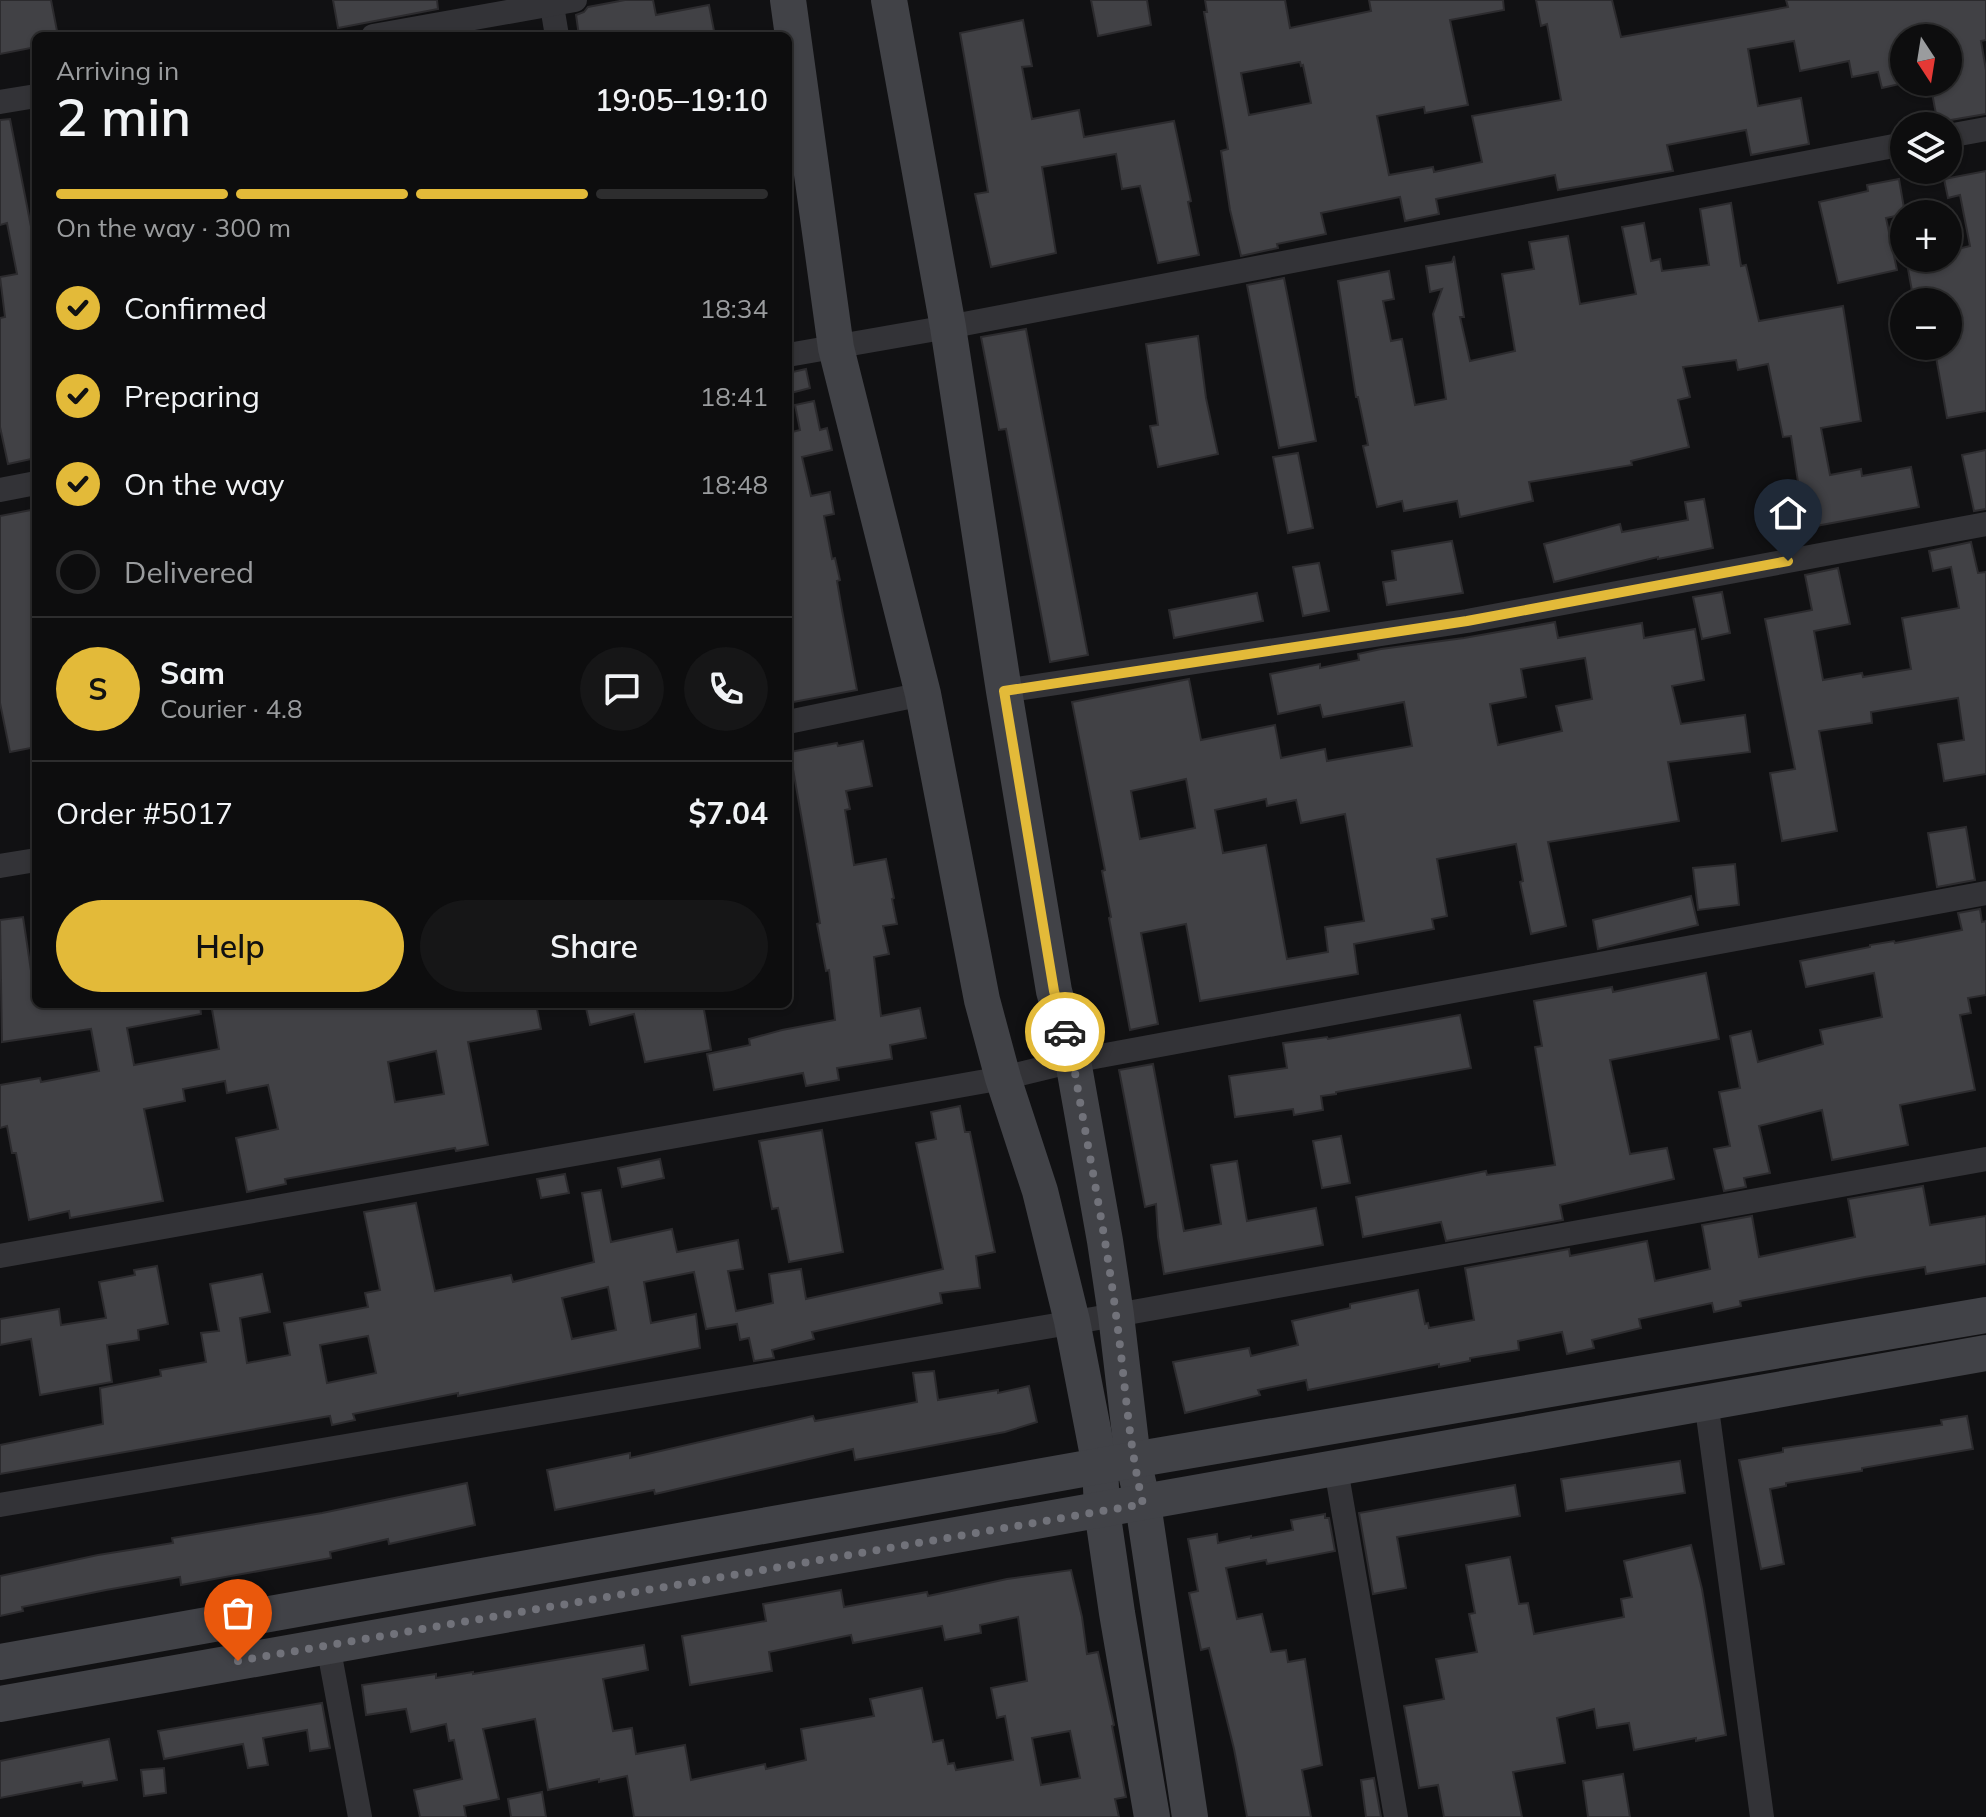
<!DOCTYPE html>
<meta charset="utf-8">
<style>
:root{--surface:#0d0d0e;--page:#161617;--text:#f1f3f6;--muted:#9a9c9e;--line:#2d2d2e;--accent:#e3ba39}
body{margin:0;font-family:Mulish,sans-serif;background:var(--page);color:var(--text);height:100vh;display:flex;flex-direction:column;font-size:30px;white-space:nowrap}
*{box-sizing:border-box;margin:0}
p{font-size:26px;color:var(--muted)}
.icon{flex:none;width:44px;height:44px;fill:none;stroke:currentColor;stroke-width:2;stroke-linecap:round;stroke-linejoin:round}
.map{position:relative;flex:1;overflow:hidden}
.details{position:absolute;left:32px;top:32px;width:760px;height:976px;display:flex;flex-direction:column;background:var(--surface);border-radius:12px;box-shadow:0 2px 6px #0004,0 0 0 2px var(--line)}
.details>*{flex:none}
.needle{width:52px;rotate:168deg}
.tools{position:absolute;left:1890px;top:24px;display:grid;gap:16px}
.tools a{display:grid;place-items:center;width:72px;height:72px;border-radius:50%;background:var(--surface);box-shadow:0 2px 6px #0004,0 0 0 2px var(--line);font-size:40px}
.pin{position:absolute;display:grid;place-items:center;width:68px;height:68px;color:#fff;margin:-82px -34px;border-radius:50% 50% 50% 0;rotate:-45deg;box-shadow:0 0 8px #0007}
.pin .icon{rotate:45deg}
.courier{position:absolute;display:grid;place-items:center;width:80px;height:80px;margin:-40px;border:6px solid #e3ba39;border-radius:50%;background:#fff;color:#222;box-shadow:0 2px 10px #0007}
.overview em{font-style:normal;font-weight:600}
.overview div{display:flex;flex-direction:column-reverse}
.overview{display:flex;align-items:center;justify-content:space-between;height:136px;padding:0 24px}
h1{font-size:52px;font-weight:600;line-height:60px}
.bar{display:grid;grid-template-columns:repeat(4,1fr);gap:12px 8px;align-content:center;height:96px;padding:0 24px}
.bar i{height:10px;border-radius:6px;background:var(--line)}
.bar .active{background:var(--accent)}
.bar p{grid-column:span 4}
.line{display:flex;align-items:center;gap:20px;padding:0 24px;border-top:2px solid var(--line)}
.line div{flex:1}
.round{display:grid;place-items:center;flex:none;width:84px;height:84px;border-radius:42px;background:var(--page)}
ol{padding:0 24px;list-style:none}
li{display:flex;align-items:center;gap:24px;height:88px}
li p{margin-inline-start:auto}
li .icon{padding:8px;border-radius:50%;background:var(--accent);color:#111;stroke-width:4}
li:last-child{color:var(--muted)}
li i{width:44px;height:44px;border:4px solid var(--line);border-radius:50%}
.action{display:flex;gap:16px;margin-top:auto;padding:16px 24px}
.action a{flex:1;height:92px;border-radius:48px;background:var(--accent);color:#111;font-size:32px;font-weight:600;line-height:92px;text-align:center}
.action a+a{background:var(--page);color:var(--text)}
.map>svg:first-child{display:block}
.building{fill:#414145;stroke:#2c2b2e;stroke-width:2;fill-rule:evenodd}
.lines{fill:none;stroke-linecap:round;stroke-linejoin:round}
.street{stroke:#333337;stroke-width:24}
.secondary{stroke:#414247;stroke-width:36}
.done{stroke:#71727a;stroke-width:8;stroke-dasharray:0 14.4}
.route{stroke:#e3ba39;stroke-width:10}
</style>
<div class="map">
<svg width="1986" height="1817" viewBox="0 0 1986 1817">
<rect width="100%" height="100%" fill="#111113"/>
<g class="building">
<path d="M0 0H51L58 36H36V47L0 54Z"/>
<path d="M333 0H437L438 9 338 28Z"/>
<path d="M625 0H653L656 15 709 5 715 36H579L576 15 584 12 588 7Z"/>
<path d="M1091 0H1147L1151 25 1098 36Z"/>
<path d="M1205 0H1285L1290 28 1371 11 1369 0H1503L1504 10 1450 20 1468 105 1425 113 1424 107 1377 116 1389 175 1433 167 1434 172 1482 162 1472 116 1561 100 1547 24 1541 26 1536 0H1612L1621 37 1788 7 1786 0H1986V40L1981 41 1986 70V114L1945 121 1938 125 1930 82H1948V38H1904V83L1882 88 1878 72 1852 77 1849 61 1800 71 1794 41 1748 49 1758 106 1801 98 1809 144 1751 155 1746 130 1667 145 1673 171 1558 190 1555 175 1436 199 1439 214 1405 221 1400 197 1321 213 1326 234 1277 244 1278 248 1241 256 1230 210 1221 151 1228 149 1204 12H1207ZM1300 62 1301 66 1303 65 1311 103 1249 115 1241 73Z"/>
<path d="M1023 20 1032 66 1022 67 1032 119 1079 110 1084 137 1174 121 1191 201 1188 202 1199 255 1158 263 1140 186 1122 189 1116 154 1042 167 1056 253 991 267 975 194 988 192 960 33Z"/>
<path d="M10 119 36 252V458L8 464 0 427V318L5 317 0 277 17 274 7 223 0 225V120Z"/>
<path d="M1986 171V411L1947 418 1934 346H1948V302H1914L1906 258H1948L1949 251 1970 246 1960 195 1948 198 1944 179Z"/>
<path d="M1899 179 1905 214 1886 218 1897 270 1838 283 1819 202 1868 191 1867 185Z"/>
<path d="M1731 203 1741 266 1746 265 1759 321 1843 306 1861 421 1821 428 1830 475 1861 469 1862 476 1911 467 1919 507 1805 528 1791 436 1783 437 1768 364 1738 370 1736 360 1683 367 1690 397 1678 400 1689 447 1631 461 1632 465 1529 482 1533 501 1460 517 1457 501 1404 511 1402 501 1377 507 1363 446 1368 445 1358 397H1356L1338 281 1389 271 1394 299 1383 301 1391 341 1402 339 1415 405 1446 399 1433 314 1442 289 1430 292 1426 266 1452 262 1454 256 1464 317H1460L1470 361 1515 351 1502 274 1534 269 1529 242 1568 236 1580 304 1636 294 1622 227 1644 223 1651 261 1660 259 1662 271 1709 265 1700 209Z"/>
<path d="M1284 278 1316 441 1279 448 1247 285Z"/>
<path d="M1026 329 1088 655 1050 662 1006 429 999 430 981 337Z"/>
<path d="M1198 336 1206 398 1218 454 1158 467 1150 426 1158 425 1146 344Z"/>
<path d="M806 369 810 388 791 393 788 373Z"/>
<path d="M814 401 820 430 827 428 832 450 802 457 811 496 830 492 834 514 824 516 832 559 835 558 840 580 837 581 842 610 857 690 788 703V433L800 430 795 405Z"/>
<path d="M1986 450V509L1974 511 1962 455Z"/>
<path d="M1298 453 1313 528 1288 533 1273 457Z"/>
<path d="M1704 499 1713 548 1658 559V557L1554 582 1544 544 1620 524 1622 532 1688 520 1685 502Z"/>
<path d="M36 509V747L10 752 0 703V516Z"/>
<path d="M1452 541 1463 593 1387 605 1383 582 1396 580 1392 551Z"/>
<path d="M1971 542 1978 573 1986 572V774L1944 781 1938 744 1964 740 1958 698 1871 712 1872 723 1819 731 1837 831 1782 841 1770 773 1795 769 1765 619 1812 610 1805 575 1838 568 1850 624 1814 631 1823 680 1862 673 1863 677 1911 669 1902 618 1959 608 1951 567 1933 571 1929 551Z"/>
<path d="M1319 563 1329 611 1303 616 1293 567Z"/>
<path d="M1722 592 1730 633 1702 639 1693 597Z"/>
<path d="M1257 593 1263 621 1174 638 1169 610Z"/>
<path d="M1555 622 1558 638 1642 623 1644 638 1695 629 1704 680 1672 686 1681 724 1745 715 1750 752 1668 762 1679 821 1548 842 1566 926 1531 934 1520 882 1523 881 1516 844 1437 859 1447 916 1432 919 1434 929 1354 944 1358 974 1200 1001 1186 924 1141 933 1158 1024 1130 1030 1109 918 1111 917 1102 871 1105 870 1072 702 1189 679 1201 740 1275 725 1281 758 1325 749 1327 761 1412 746 1404 702 1323 717 1320 705 1278 714 1270 674 1320 664V668L1359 660 1358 654 1381 649 1464 638ZM1585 658 1592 699 1556 706 1562 731 1498 745 1490 704 1526 697 1521 669ZM1186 779 1195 828 1140 839 1131 791ZM1266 799 1267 806 1296 800 1301 823 1345 814 1364 921 1325 927 1328 952 1287 959 1266 845 1223 853 1215 810Z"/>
<path d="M863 741 872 786 846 791 850 809 845 810 854 865 886 859 894 898 892 899 897 924 883 926 889 954 874 957 881 1016 920 1008 926 1038 890 1045 892 1059 837 1068 839 1080 806 1086 803 1073 714 1090 707 1054 750 1045 749 1039 782 1030 835 1020 829 970 826 971 817 924 820 923 790 752 837 743 838 746Z"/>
<path d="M1966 827 1975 880 1937 887 1928 833Z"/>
<path d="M1735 864 1739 905 1698 910 1693 868Z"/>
<path d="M1691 896 1698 925 1598 949 1593 920Z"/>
<path d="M1980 909 1982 922 1986 921V995L1968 998 1971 1013 1960 1015 1975 1090 1900 1105 1908 1145 1832 1160 1822 1110 1759 1126 1770 1173 1744 1178 1746 1187 1724 1191 1714 1149 1730 1146 1719 1092 1740 1088 1730 1036 1751 1031 1758 1062 1823 1044 1820 1030 1882 1017 1874 973 1806 987 1800 961 1870 947V945L1894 941 1895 943 1962 930 1958 913Z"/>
<path d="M23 917 36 1004H200L201 1014 127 1028 134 1065 219 1049 211 1004H536L541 1029 468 1042 488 1145 456 1151 455 1148 285 1179 286 1184 247 1192 236 1138 278 1129 268 1085 227 1093 225 1081 183 1089 185 1101 144 1109 163 1201 70 1218 69 1211 29 1220 16 1153H12L7 1126 0 1128V1085L40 1078 41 1082 99 1071 91 1029 2 1042 0 920ZM436 1051 444 1094 395 1102 388 1062Z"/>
<path d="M1706 973 1719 1039 1610 1060 1630 1154 1667 1148 1674 1179 1560 1205 1563 1220 1446 1241 1441 1222 1363 1237 1356 1197 1486 1171 1487 1175 1555 1165 1535 1047 1542 1046 1534 1001 1612 987 1613 992Z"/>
<path d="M585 1004H645L646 1009 671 1004H703L711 1050 645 1062 634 1014 590 1025Z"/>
<path d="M1460 1015 1471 1068 1336 1092V1094L1321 1096 1323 1110 1294 1115 1293 1109 1235 1117 1229 1076 1287 1068 1283 1043 1327 1037 1328 1039Z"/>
<path d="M1153 1064 1184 1231 1221 1224 1211 1165 1237 1161 1247 1221 1316 1208 1323 1245 1164 1274 1158 1237 1156 1204 1145 1207 1119 1070Z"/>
<path d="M960 1106 965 1132H970L995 1252 976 1256 980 1288 940 1293 942 1303 812 1332 814 1339 772 1350 774 1358 754 1361 749 1338 740 1340 737 1324 706 1329 694 1272 644 1282 651 1323 696 1314 700 1348 458 1396V1393L353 1414 355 1420 332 1425 330 1416 0 1474V1445L103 1424 100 1388 161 1376 160 1370 206 1362 201 1333 219 1331 210 1284 262 1274 270 1312 240 1318 247 1363 290 1355 284 1323 368 1307 365 1293 380 1290 364 1212 416 1203 435 1291 511 1275 513 1282 594 1262 582 1193 601 1190 611 1242 672 1229 677 1252 738 1240 743 1269 728 1271 736 1311 773 1303 769 1274 801 1269 806 1299 943 1269 916 1143 936 1139 931 1112ZM608 1287 616 1330 572 1339 562 1298ZM368 1336 376 1373 327 1383 320 1345Z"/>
<path d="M822 1130 843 1252 789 1262 778 1208 772 1209 759 1141Z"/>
<path d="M1341 1136 1350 1183 1322 1188 1313 1141Z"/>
<path d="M660 1159 664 1178 622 1187 618 1168Z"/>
<path d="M565 1174 569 1193 541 1198 537 1179Z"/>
<path d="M1923 1186 1930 1225 1986 1216V1264L1926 1274 1925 1267 1865 1277 1740 1301 1741 1306 1714 1312 1712 1303 1639 1319 1641 1328 1592 1340 1594 1348 1567 1354 1562 1332 1518 1341 1519 1350 1470 1358V1361L1439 1367V1364L1308 1390 1306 1380 1258 1390 1260 1395 1185 1413 1173 1362 1249 1348 1251 1356 1298 1345 1292 1321 1350 1308V1304L1418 1290 1425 1324 1428 1323 1429 1328 1474 1320 1465 1268 1569 1249 1570 1256 1647 1241 1655 1281 1710 1269 1702 1225 1752 1216 1759 1257 1855 1237 1848 1199Z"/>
<path d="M157 1266 168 1324 138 1330 139 1340 107 1345 112 1382 40 1395 31 1339 0 1345V1319L59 1309 61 1325 106 1318 99 1282 135 1275 134 1270Z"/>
<path d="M934 1371 938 1400 998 1390V1393L1029 1386 1037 1422 1005 1432 855 1460 853 1449 655 1494 654 1490 555 1510 547 1470 630 1453V1458L813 1416 815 1421 917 1402 913 1373Z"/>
<path d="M1967 1416 1973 1449 1862 1468V1471L1786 1483V1486L1770 1489 1784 1564 1761 1569 1739 1460 1783 1452V1448L1942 1425 1941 1420Z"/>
<path d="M1680 1461 1685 1493 1566 1511 1561 1479Z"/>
<path d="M467 1483 475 1525 389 1544 388 1539 330 1552 331 1558 181 1585 180 1577 106 1590 22 1607 23 1611 0 1616V1576L98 1555 173 1543 172 1538 322 1513Z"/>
<path d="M1515 1485 1520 1516 1397 1537 1406 1588 1373 1594 1359 1513Z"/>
<path d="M1325 1514V1518H1329L1335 1551 1267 1564 1266 1560 1226 1568 1237 1619 1262 1614 1271 1652 1286 1650 1288 1662 1305 1659 1322 1765 1302 1770 1311 1817H1247L1234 1749 1209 1648 1201 1650 1189 1593 1198 1591 1188 1539 1217 1534 1218 1543 1251 1536V1538L1293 1530 1291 1520Z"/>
<path d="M1691 1545 1702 1589 1726 1735 1696 1741V1738L1634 1750 1629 1723 1597 1728 1594 1709 1557 1718 1565 1763 1513 1772 1522 1817H1444L1438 1785 1419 1788 1404 1706 1444 1699 1436 1659 1477 1652 1469 1614 1475 1613 1466 1565 1510 1557 1519 1604 1528 1603 1534 1634 1624 1617 1621 1599 1632 1597 1624 1561Z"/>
<path d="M1071 1570 1082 1617 1087 1654 1098 1652 1114 1725 1112 1726 1126 1797 1115 1799 1119 1817H634L627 1776 599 1782V1779L548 1790 535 1719 483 1729 499 1799 464 1806 466 1817H420L414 1790 462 1779 454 1740 449 1741 446 1724 411 1732 406 1709 366 1715 362 1685 436 1674V1678L473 1672V1674L644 1645 648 1670 603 1679 613 1731 632 1728 636 1754 685 1745 691 1780 765 1764 766 1769 806 1760 801 1729 874 1716 870 1699 922 1688 933 1742 943 1740 948 1764 954 1763 956 1770 1013 1760 1005 1716 997 1718 991 1688 1027 1681 1018 1617 980 1625 981 1633 945 1640 942 1626 853 1643 851 1635 769 1652 772 1671 690 1685 682 1636 766 1621 763 1604 841 1590 844 1607 927 1592 928 1596 1007 1579ZM1070 1731 1080 1778 1041 1785 1032 1738Z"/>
<path d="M322 1703 330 1748 310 1751 307 1730 263 1738 268 1765 248 1768 243 1744 164 1759 158 1731Z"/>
<path d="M109 1739 117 1780 83 1786 82 1782 0 1798V1761Z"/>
<path d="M164 1768 166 1793 144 1796 141 1770Z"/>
<path d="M1623 1774 1630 1817H1588L1583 1781Z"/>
<path d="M1374 1778 1381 1817H1366L1361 1780Z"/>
<path d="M542 1792 546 1817H511L508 1799Z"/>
</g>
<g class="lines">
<g class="street">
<path d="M551 0 557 36"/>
<path d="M373 36 575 0"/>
<path d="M0 102 36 96"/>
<path d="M1948 136 1986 129"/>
<path d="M788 355 948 327 1904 144"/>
<path d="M0 490 36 483"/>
<path d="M1004 691 1467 621 1986 524"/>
<path d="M788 722 923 694"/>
<path d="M0 866 36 860"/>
<path d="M0 1256 1003 1078 1073 1061 1986 893"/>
<path d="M1706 1401 1762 1817"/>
<path d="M1336 1469 1396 1817"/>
<path d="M0 1505 1116 1315 1986 1159"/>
<path d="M328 1645 360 1817"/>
</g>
<g class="secondary">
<path d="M788 0 836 348 923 694 982 1000 1003 1078 1040 1191 1072 1321 1100 1466 1102 1510 1117 1613 1152 1817"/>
<path d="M889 0 948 327 1004 691 1054 991 1073 1061 1105 1241 1116 1315 1133 1460 1143 1504 1190 1817"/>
<path d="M0 1662 1133 1460 1986 1315"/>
<path d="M0 1704 1986 1353"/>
</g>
</g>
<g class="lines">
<path class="done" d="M238 1661 1143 1504C1128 1442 1125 1378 1116 1315 1105 1230 1087 1145 1073 1061L1065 1032"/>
<path class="route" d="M1065 1032 1054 991 1004 691 1467 621 1788 561"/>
</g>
</svg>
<div class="tools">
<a><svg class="needle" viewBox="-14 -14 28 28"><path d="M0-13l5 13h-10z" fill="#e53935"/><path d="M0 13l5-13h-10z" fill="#9a9c9e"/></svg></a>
<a><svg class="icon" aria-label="layers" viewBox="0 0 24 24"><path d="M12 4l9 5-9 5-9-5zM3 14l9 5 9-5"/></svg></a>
<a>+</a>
<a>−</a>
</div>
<div class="pin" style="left:238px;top:1661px;background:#ea580c"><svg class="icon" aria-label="bag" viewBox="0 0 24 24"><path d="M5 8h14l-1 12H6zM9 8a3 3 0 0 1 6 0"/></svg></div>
<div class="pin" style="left:1788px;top:561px;background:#1f2937"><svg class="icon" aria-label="home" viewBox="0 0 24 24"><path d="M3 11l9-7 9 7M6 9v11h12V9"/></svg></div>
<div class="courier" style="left:1065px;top:1032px"><svg class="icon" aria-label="car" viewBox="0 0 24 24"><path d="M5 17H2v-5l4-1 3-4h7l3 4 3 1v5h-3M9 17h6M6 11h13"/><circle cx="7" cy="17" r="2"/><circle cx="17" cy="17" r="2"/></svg></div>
<section class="details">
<div class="overview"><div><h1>2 min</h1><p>Arriving in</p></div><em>19:05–19:10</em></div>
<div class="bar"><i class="active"></i><i class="active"></i><i class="active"></i><i></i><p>On the way · 300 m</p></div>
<ol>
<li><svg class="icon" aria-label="check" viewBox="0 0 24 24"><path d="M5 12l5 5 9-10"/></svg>Confirmed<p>18:34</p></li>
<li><svg class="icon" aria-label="check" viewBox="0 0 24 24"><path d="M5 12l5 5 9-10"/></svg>Preparing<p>18:41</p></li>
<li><svg class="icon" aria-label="check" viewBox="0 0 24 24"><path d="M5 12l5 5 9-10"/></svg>On the way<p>18:48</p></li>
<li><i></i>Delivered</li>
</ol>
<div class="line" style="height:144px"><b class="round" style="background:var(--accent);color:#111">S</b><div><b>Sam</b><p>Courier · 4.8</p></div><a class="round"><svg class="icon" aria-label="chat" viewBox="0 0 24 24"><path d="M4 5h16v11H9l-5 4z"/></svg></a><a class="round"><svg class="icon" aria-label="phone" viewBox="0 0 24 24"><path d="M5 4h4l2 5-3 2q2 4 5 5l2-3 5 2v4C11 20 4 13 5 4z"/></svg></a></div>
<div class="line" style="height:104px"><div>Order #5017</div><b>$7.04</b></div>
<div class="action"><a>Help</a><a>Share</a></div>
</section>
</div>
